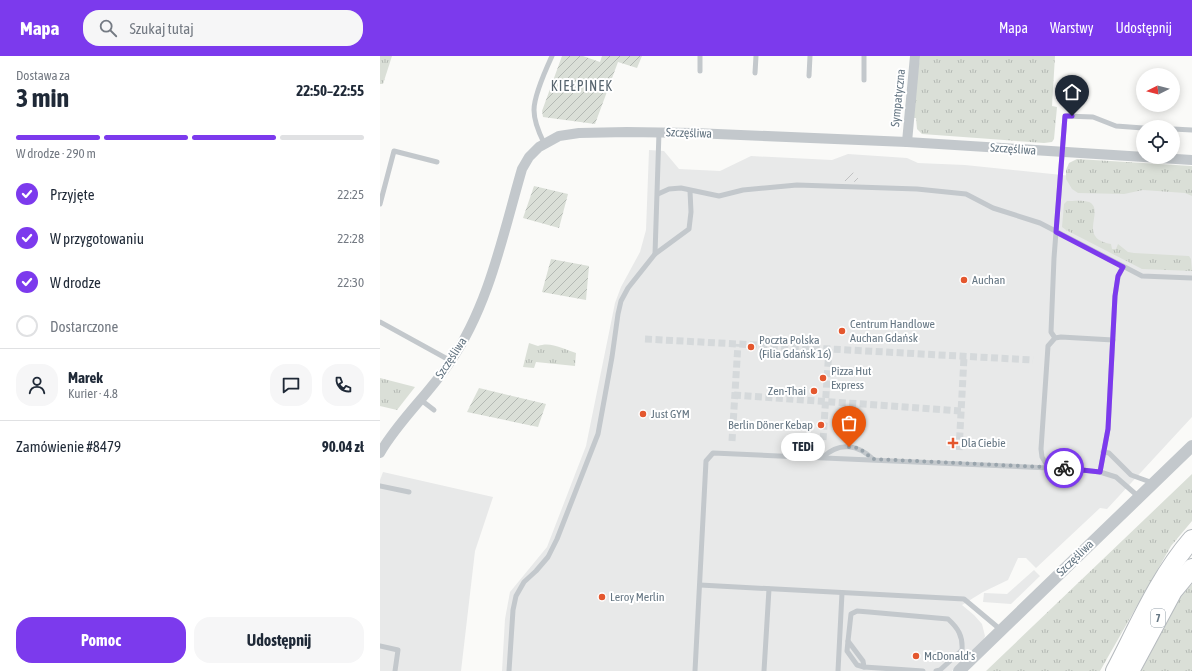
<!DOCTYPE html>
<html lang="pl">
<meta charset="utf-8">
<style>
:root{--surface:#fff;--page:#f6f6f7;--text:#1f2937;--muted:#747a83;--line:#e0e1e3;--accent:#7c3aed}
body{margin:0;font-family:"Asap Condensed",sans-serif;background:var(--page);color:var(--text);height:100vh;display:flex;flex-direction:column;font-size:15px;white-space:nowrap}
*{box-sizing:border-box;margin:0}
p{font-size:13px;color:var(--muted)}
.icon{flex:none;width:22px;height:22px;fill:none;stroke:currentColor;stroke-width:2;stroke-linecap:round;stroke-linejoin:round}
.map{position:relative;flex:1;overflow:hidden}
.details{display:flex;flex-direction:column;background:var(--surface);width:380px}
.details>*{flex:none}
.needle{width:26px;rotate:264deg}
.tools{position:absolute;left:756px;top:12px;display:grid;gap:8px}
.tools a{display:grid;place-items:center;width:44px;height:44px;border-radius:50%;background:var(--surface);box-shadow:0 2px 10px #0003;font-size:20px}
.pin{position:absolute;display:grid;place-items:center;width:34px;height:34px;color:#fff;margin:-41px -17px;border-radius:50% 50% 50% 0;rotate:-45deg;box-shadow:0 0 4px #0007}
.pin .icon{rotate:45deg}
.courier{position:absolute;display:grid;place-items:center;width:40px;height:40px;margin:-20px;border:3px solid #7c3aed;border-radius:50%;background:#fff;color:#222;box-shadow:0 1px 5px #0007}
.bubble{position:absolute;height:28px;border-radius:14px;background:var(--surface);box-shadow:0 2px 10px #0003;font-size:13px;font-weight:700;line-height:28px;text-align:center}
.summary em{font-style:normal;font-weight:700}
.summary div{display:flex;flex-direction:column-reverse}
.summary{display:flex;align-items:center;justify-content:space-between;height:68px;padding:0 16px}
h1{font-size:26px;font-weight:700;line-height:30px}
.bar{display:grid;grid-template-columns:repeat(4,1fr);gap:6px 4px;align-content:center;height:48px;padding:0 16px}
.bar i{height:5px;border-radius:3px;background:var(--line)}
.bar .current{background:var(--accent)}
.bar p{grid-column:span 4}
.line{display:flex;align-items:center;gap:10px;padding:0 16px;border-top:1px solid var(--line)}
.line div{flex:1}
.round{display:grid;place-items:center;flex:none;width:42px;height:42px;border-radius:16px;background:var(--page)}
ol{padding:0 16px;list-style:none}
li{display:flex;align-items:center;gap:12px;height:44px}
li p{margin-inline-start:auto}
li .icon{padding:4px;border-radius:50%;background:var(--accent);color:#fff;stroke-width:4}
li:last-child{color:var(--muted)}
li i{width:22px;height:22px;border:2px solid var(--line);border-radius:50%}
.action{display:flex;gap:8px;margin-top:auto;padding:8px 16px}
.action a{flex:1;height:46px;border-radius:16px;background:var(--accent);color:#fff;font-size:16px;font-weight:700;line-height:46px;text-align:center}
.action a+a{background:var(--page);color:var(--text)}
header{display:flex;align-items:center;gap:24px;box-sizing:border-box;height:56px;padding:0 20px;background:var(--accent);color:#fff}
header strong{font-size:19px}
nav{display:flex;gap:22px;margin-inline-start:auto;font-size:14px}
.search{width:280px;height:36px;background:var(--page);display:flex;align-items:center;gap:10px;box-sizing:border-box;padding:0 14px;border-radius:16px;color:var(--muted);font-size:15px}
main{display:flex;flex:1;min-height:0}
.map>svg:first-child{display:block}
.built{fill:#e8e9e9}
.industrial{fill:url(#industrial-furrows)}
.grass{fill:url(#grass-tufts)}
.garden{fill:url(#garden-furrows)}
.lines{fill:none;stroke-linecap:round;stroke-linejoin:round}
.pedestrian-tunnel{stroke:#d5d9db;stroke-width:7;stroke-dasharray:7 3.5;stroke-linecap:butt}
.motorway-casing{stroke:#b4b9bd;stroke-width:20}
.service{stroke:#c3c8cc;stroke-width:5}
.minor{stroke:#c3c8cc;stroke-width:10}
.tertiary{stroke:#c3c8cc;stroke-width:12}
.motorway{stroke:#fff;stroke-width:18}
.done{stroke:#99a4ac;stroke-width:4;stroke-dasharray:0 7.2}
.route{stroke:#7c3aed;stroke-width:5}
.poi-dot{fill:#e4572e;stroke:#fff;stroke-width:1.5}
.labels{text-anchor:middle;stroke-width:4;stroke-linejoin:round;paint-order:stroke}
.shield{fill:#fff;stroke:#939fa8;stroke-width:1}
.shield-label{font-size:11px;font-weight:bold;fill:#657683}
.street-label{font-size:12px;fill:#657683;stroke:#fff}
.poi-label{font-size:12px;fill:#657683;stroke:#fff;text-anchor:start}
.quarter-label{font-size:14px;letter-spacing:1px;fill:#57646e;stroke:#fff}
</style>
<header>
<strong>Mapa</strong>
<div class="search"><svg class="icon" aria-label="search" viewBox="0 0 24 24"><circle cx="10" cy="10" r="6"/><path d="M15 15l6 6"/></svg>Szukaj tutaj</div>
<nav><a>Mapa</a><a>Warstwy</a><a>Udostępnij</a></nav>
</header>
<main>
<section class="details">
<div class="summary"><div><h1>3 min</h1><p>Dostawa za</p></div><em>22:50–22:55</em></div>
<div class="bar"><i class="current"></i><i class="current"></i><i class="current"></i><i></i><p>W drodze · 290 m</p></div>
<ol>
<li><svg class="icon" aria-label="check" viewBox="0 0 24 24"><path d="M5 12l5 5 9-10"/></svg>Przyjęte<p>22:25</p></li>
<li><svg class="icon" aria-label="check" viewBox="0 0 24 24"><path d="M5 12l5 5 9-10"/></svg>W przygotowaniu<p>22:28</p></li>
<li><svg class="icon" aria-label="check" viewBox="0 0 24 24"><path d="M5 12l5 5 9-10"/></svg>W drodze<p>22:30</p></li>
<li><i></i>Dostarczone</li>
</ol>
<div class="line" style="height:72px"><a class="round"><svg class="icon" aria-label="person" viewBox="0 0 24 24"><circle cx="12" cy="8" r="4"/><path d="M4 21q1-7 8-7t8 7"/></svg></a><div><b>Marek</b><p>Kurier · 4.8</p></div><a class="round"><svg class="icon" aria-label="chat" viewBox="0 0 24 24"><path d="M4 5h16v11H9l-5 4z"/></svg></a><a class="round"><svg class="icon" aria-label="phone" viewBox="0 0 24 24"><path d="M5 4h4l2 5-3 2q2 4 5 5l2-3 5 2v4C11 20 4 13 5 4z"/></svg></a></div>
<div class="line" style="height:52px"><div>Zamówienie #8479</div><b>90.04 zł</b></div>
<div class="action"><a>Pomoc</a><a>Udostępnij</a></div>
</section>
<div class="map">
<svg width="812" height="615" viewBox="0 0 812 615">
<defs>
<pattern id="industrial-furrows" width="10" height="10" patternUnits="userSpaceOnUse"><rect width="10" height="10" fill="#e8e9e9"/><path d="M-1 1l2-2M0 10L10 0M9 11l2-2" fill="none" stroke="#c0c1c2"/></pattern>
<pattern id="grass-tufts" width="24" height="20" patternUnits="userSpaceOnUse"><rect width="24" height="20" fill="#dadfd7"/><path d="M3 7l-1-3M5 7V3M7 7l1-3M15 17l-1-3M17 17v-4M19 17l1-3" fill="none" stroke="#b4b9b4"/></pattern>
<pattern id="garden-furrows" width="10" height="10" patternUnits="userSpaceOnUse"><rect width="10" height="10" fill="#dadfd7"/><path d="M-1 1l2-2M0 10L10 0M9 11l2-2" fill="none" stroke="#b4b9b4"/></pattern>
</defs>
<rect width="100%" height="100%" fill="#fafaf8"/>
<g class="built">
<path d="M269 94 284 95 299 113 340 115 371 100 452 104 468 98 527 102 538 107 585 109 740 125 812 130V361L727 453 720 452 656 512 646 502H638L628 524 603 536 582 549 594 559 602 568 605 580 603 585 572 615H122L125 563 130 536 167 491 206 390 235 247 241 231 260 196 266 174Z"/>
<path d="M3 416 113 441 95 495 81 615H0V424Z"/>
<path d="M654 514 660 520 631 548 603 546 604 537 627 538Z"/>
</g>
<path class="industrial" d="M464 116 478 117V126L464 125Z"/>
<g class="grass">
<path d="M0 0H12L3 28H0Z"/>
<path d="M540 0H675L672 50 677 51 674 83 672 86 664 87 542 78 537 73 536 62H532Z"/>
<path d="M697 103 812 110V140L805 137 763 134 744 138 698 137 692 133 686 123V114L689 107Z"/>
<path d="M687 145C693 145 703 144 709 146 726 154 696 182 731 188L732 193H736L738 188 748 196 754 197 809 200 811 203 812 215 762 213 686 174 682 171 684 148Z"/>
<path d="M149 287 158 290C170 285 184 293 196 297L195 310 156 306 154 312 143 311Z"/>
<path d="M0 322 35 331 17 354 0 350Z"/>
<path d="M812 418V465L791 490 720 615H606Z"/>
<path d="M812 528V615H761L802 538Z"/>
</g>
<g class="garden">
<path d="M182 0H203L220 6 222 0H262L257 12 238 6 215 68 163 61 162 55Z"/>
<path d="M154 130 188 138 179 172 143 162Z"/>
<path d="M171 203 209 210 206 244 162 236Z"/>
<path d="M99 332 166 348 158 371 87 356Z"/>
</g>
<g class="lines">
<g class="pedestrian-tunnel">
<path d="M265 283 653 304"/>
<path d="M354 339 581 355"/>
<path d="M443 384 449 293"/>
<path d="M352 385 358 288"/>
<path d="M579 394 584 301"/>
</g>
<g class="motorway-casing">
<g id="motorway">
<path d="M735 615C758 571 779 521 812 483"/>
<path d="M750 615 793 535 812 512"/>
</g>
</g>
<g class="service">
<path d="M320 15V0"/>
<path d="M375 17 376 0"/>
<path d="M429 20 430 0"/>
<path d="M484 24V0"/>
<path d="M793 73 812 74"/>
<path d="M164 87C159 77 154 66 154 54 154 40 166 13 172 0"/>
<path d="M278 138 289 133 301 132 339 140 363 134 417 129 537 133 586 138 613 152 660 167 762 220 812 222"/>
<path d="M0 148 14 95 57 106"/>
<path d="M275 198 309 173 311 156 310 135"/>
<path d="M0 266 71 305"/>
<path d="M675 282 671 276 674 202 685 60 713 61 736 70 763 72"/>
<path d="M41 344 54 354"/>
<path d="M723 396 729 397 751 419 773 427"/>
<path d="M443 401C460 385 478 389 493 403"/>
<path d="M668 411 662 401 661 393 668 290 675 282 681 281 733 284"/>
<path d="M720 416 728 373 735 240 738 221 743 211"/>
<path d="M0 430 29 436"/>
<path d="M320 529 584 543 621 574"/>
<path d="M468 585 467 595 477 609 484 611"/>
<path d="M0 590 18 594 15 615"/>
<path d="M129 615 133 554 136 540 144 526 156 515 168 501 177 483 218 378 232 301 238 258 241 245 248 232 275 198 279 76"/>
<path d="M315 615 326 405 333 397 692 413 720 416 736 421 759 441"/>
<path d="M384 615 389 533"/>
<path d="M458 615 462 537"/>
<path d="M543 615 484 611 483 605 468 585 471 558 477 555 489 556 568 563C578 572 583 580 582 594L560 614 556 615"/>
</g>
<g class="minor">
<path d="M527 86 535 0"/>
<path d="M0 397C19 364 49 338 70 306 109 250 123 178 142 113L149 101 159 91 179 80 199 77 247 76 314 77 527 86 812 104"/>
</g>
<path class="tertiary" d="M579 615 812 390"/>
<use href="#motorway" class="motorway"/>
</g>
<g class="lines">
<path class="done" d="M469 391 479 392 493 403 684 412"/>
<path class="route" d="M684 412 720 416 728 373 735 240 738 220 743 211 676 176 685 60H692"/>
</g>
<g class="poi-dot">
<circle cx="584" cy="224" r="4"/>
<circle cx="462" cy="275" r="4"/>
<circle cx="371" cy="291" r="4"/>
<circle cx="443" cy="322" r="4"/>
<circle cx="434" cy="335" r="4"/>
<circle cx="263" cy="358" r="4"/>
<circle cx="441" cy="369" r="4"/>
<path d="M571 381h4v4h4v4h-4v4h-4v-4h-4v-4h4z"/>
<circle cx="222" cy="541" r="4"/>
<circle cx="536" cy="600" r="4"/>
</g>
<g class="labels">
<rect class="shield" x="771" y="553" width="14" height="18" rx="3"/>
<g class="shield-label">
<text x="778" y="566">7</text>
</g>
<g class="street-label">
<text transform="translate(518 42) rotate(-84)" y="4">Sympatyczna</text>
<text transform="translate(309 77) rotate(2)" y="4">Szczęśliwa</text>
<text transform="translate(633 93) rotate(4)" y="4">Szczęśliwa</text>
<text transform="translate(71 302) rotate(-57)" y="4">Szczęśliwa</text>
<text transform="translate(695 502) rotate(-44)" y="4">Szczęśliwa</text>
</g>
<g class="poi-label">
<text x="592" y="228">Auchan</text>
<text x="470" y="272">Centrum Handlowe<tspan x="470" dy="14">Auchan Gdańsk</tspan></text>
<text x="379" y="288">Poczta Polska<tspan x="379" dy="14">(Filia Gdańsk 16)</tspan></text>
<text x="451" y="319">Pizza Hut<tspan x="451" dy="14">Express</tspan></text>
<text x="426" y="339" text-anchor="end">Zen-Thai</text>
<text x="271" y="362">Just GYM</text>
<text x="433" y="373" text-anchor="end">Berlin Döner Kebap</text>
<text x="581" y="391">Dla Ciebie</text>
<text x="230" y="545">Leroy Merlin</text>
<text x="544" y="604">McDonald's</text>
</g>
<g class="quarter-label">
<text x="202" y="35">KIEŁPINEK</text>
</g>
</g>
</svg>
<div class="tools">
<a><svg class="needle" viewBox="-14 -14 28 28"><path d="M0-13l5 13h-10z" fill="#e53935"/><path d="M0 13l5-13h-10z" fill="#747a83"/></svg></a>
<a><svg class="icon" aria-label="locate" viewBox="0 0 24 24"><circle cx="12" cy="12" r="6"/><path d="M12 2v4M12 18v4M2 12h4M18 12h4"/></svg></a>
</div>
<div class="pin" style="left:469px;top:391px;background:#ea580c"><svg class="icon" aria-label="bag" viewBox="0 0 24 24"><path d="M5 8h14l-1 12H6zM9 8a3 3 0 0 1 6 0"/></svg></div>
<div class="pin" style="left:692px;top:60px;background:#1f2937"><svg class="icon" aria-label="home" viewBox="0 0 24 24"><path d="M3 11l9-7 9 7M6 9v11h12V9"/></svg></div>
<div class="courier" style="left:684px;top:412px"><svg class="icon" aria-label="bike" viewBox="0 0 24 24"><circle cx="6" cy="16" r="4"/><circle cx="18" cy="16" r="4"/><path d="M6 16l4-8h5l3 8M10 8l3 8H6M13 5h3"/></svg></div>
<div class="bubble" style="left:401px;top:377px;width:44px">TEDi</div>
</div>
</main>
